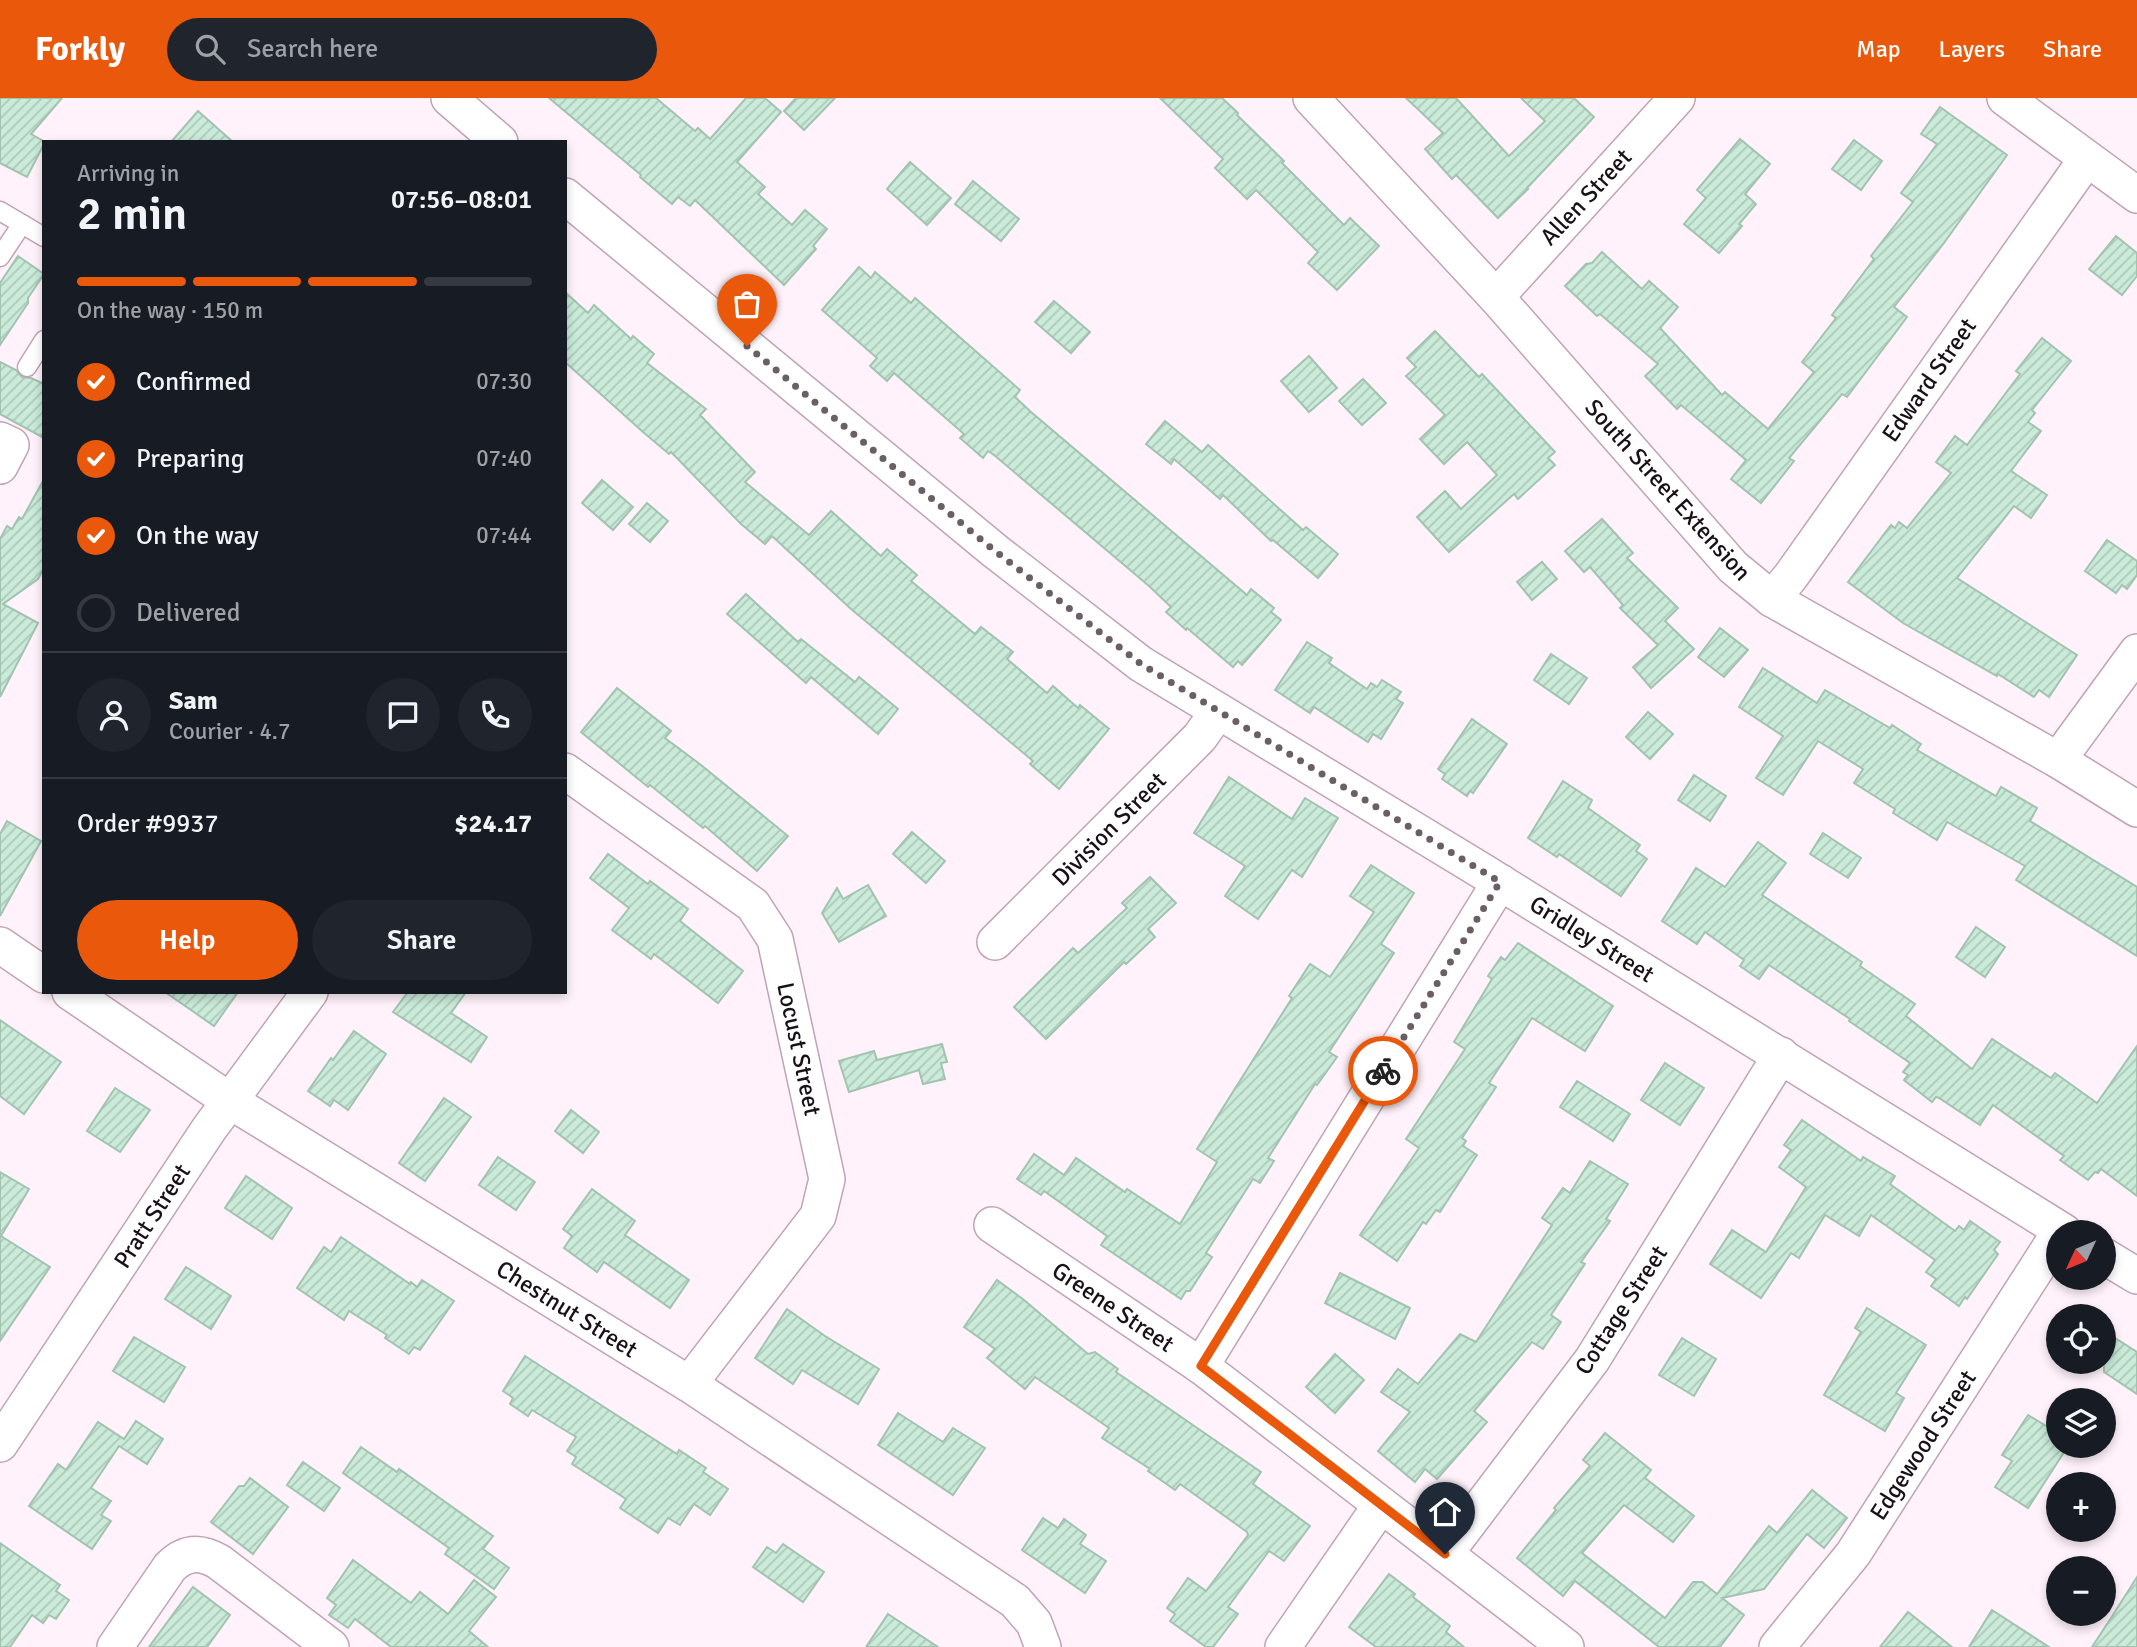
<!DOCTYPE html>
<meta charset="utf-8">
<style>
:root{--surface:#171b24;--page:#20242c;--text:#f1f3f6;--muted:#9ea1a6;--line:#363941;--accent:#ea580c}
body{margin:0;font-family:Signika,sans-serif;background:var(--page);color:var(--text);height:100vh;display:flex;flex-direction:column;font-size:26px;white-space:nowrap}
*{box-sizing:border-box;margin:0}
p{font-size:23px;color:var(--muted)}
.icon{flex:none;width:38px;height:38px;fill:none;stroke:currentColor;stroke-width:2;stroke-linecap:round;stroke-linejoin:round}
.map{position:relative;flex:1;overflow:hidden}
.side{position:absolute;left:42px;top:42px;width:525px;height:854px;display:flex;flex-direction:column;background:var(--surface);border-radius:0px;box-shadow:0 4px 10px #0003}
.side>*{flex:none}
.needle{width:46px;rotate:226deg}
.tools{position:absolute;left:2046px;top:1122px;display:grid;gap:14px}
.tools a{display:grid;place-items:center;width:70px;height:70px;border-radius:50%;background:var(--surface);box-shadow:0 4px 10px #0003;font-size:35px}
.pin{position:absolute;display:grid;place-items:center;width:60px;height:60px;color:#fff;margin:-72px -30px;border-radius:50% 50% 50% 0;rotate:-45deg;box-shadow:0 0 7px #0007}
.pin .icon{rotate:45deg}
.courier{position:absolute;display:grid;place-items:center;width:70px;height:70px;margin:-35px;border:5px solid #ea580c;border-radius:50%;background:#fff;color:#222;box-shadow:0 2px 9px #0007}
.overview em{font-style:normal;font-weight:600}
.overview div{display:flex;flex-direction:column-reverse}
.overview{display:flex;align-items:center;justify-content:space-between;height:119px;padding:0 35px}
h1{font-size:46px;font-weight:600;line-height:52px}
.bar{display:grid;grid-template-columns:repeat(4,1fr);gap:10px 7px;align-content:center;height:84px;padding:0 35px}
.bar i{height:9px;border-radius:5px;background:var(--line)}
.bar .on{background:var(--accent)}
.bar p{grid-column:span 4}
.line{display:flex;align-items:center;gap:18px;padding:0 35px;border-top:2px solid var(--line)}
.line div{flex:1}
.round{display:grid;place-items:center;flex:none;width:74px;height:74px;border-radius:37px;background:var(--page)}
ol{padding:0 35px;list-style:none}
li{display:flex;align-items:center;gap:21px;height:77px}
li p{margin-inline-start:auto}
li .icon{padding:7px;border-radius:50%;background:var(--accent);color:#fff;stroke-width:4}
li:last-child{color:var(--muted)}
li i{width:38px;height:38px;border:4px solid var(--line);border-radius:50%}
.action{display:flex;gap:14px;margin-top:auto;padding:14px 35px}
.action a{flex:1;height:80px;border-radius:42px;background:var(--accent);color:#fff;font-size:28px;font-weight:600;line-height:80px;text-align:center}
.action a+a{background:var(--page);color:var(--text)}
header{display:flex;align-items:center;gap:42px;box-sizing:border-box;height:98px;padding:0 35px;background:var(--accent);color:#fff}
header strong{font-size:33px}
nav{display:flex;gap:38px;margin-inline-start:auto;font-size:24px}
.search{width:490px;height:63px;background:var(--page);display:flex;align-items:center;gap:18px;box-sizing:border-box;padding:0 24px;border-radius:38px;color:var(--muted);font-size:26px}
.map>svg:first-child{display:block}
.building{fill:url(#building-hatch);stroke:#a3c3b1;stroke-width:2}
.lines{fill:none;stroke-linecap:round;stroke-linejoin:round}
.lane-casing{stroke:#c0a3b5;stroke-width:21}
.street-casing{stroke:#c0a3b5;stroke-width:38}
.lane{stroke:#fff;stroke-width:18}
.street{stroke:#fff;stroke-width:35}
.done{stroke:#6a5f66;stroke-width:7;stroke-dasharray:0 12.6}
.route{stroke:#ea580c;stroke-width:9}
.labels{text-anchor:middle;stroke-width:5;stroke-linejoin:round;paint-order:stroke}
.street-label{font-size:24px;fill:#1a1017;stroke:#fff}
</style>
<header>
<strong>Forkly</strong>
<div class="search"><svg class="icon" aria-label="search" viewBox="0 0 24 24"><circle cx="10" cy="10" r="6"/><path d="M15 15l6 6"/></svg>Search here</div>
<nav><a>Map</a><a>Layers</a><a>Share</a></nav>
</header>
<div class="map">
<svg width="2137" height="1549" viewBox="0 0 2137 1549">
<defs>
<pattern id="building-hatch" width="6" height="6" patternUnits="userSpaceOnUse" patternTransform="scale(1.75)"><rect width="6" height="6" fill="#caebd9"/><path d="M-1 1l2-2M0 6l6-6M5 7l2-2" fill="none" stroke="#adc8ba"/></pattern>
</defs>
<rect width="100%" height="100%" fill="#fff2fa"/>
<g class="building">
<path d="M0 0H62L31 36 45 44 27 79 0 65Z"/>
<path d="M549 0H656L695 33 698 30 710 41 746 0H765L781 14 737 64 765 89 758 96 792 127 805 112 827 131 813 148 816 151 784 187 695 102 690 108 678 99 672 106 640 79 641 77Z"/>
<path d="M796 0H835L804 32 784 13Z"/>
<path d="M1160 0H1222L1238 15 1237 17 1284 63 1282 65 1344 127 1350 120 1379 148 1337 192 1308 165 1318 154 1256 92 1247 101 1215 70 1223 61Z"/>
<path d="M1406 0H1456L1509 58 1545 23 1521 0H1574L1594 19 1527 90 1528 91 1498 120 1456 77 1452 81 1425 51 1443 35Z"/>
<path d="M1940 9 2007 57 1944 145 1894 209 1907 219 1847 299 1842 296 1789 360 1794 363 1761 405 1731 381 1746 362 1681 307 1677 311 1645 278 1658 266 1600 216 1597 218 1565 188 1586 166 1592 165 1602 154 1642 191 1649 183 1678 209 1660 230 1722 297 1725 294 1768 331 1814 274 1802 264 1836 220 1832 217 1874 161 1871 158 1913 104 1901 95 1937 46 1921 36Z"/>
<path d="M198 13 233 44H171Z"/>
<path d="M1740 41 1770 66 1745 96 1756 106 1739 126 1742 128 1719 155 1684 126 1706 100 1697 92Z"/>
<path d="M1854 42 1882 63 1861 92 1832 71Z"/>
<path d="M910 64 951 100 927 127 887 91Z"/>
<path d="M973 83 1019 121 1001 143 955 106Z"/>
<path d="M2116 138 2137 155V178L2122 197 2089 171Z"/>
<path d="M18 158 44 176 28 200V205L0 247V185Z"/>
<path d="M859 169 871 180 875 174 911 205 915 200 1020 292 1015 299 1031 314 1247 497 1251 491 1274 510 1271 514 1281 522 1242 567 1238 563 1233 569 1187 530 1186 532 1166 514 1171 509 1149 488 994 357 988 353 983 360 960 340 964 336 894 275 887 283 870 268 877 260 822 212Z"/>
<path d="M565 194 588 215 594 207 631 241 633 238 654 256 647 265 706 311 700 317 755 374 745 384 809 437 831 413 881 458 887 451 917 477 911 483 975 536 981 529 1013 554 1007 561 1047 595 1053 588 1078 610 1080 607 1109 631 1059 691 1030 666 1033 663 851 511 772 438 765 446 741 426 671 354 669 356 643 334 565 264Z"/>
<path d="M1054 203 1090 234 1071 255 1035 224Z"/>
<path d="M1435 233 1479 279 1482 276 1555 354 1548 360 1555 367 1518 401 1514 396 1449 454 1417 419 1445 393 1461 411 1497 377 1467 344 1444 366 1420 341 1445 317 1406 278 1416 269 1407 260Z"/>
<path d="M2042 240 2071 263 2032 312 2035 315 2028 324 2041 333 2011 373 2047 397 2031 420 2014 408 1957 480 2077 557 2049 599 2039 592 2034 599 1998 576 1997 578 1903 525 1848 484 1891 427 1895 430 1899 424 1907 430 1951 375 1936 364 1955 338 1967 347 2020 276 2016 273Z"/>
<path d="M1309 258 1337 290 1309 314 1281 283Z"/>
<path d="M0 264 16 272 22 279 31 280 44 286V340L0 316Z"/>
<path d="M1363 281 1386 305 1362 327 1339 303Z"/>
<path d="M1165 323 1202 354 1208 347 1303 432 1306 429 1338 456 1318 480 1273 442 1271 443 1223 397 1220 401 1174 361 1171 366 1146 346Z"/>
<path d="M44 381V470L38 481 3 506 38 525 0 599V441L7 428 12 431 19 419 22 421Z"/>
<path d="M602 382 633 409 613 432 582 405Z"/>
<path d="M647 405 668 423 650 444 629 426Z"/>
<path d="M1602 421 1633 455 1627 460 1678 510 1665 523 1694 551 1651 590 1633 569 1658 547 1620 510 1623 507 1590 469 1584 474 1565 453Z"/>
<path d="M2107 442 2137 463V477L2127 491 2122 487 2116 495 2085 473Z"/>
<path d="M1542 464 1557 481 1532 502 1517 484Z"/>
<path d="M746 496 798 544 801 541 855 584 859 579 898 611 878 636 811 579 806 585 727 516Z"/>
<path d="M1720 530 1748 552 1724 579 1698 559Z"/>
<path d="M1307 544 1332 560 1329 565 1367 591 1371 585 1377 589 1382 582 1401 594 1396 601 1403 605 1381 641 1373 636 1368 644 1314 609 1310 615 1275 592Z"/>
<path d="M1551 556 1587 580 1569 606 1534 582Z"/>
<path d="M1763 570 1817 605 1825 592 1890 630 1892 627 1921 646 1917 652 1996 698 2001 689 2037 710 2030 723 2137 789V858L2016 782 2025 768 1947 724 1937 742 1893 715 1895 711 1854 685 1863 671 1818 643 1783 697 1756 680 1783 638 1739 609Z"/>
<path d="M617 590 671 633 665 640 701 667 788 738 757 773 705 728 703 730 650 687 648 689 581 634Z"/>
<path d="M1648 614 1673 636 1650 661 1626 639Z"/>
<path d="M1472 621 1507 646 1473 695 1470 693 1467 698 1442 681 1445 676 1438 671Z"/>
<path d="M1694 677 1726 698 1710 723 1678 702Z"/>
<path d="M1229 679 1292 721 1305 700 1338 720 1302 779 1292 772 1258 821 1225 798 1245 768 1194 735Z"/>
<path d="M1563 683 1592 702 1588 710 1640 747 1636 753 1647 761 1621 798 1559 756 1557 759 1528 740Z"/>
<path d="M7 723 41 743 0 818V736Z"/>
<path d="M912 734 945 763 926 785 893 756Z"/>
<path d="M1823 735 1861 760 1848 780 1810 756Z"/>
<path d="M1758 744 1786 765 1762 797 1862 864 1860 868 1915 906 1906 918 1972 971 1992 941 2051 980 2055 975 2097 1005 2137 948V1098L2101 1071 2098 1075 2095 1074 2088 1082 2060 1062 2064 1058 1993 1007 1980 1027 1939 1000 1936 999 1932 1004 1904 982 1908 977 1903 974 1910 965 1849 923 1850 921 1769 867 1759 881 1740 868 1744 862 1705 834 1697 846 1662 823 1696 770 1725 789Z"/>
<path d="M608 756 648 786 650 783 688 811 680 823 743 873 718 905 654 856 651 861 612 832 629 810 590 780Z"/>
<path d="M1371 767 1414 795 1381 846 1394 855 1329 954 1337 959 1317 987 1315 986 1268 1060 1274 1063 1260 1085 1253 1081 1206 1155 1212 1159 1190 1193H1186L1181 1201 1101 1147 1107 1138 1044 1093 1041 1097 1017 1081 1034 1056 1064 1077 1076 1060 1125 1094 1127 1091 1180 1126 1217 1064 1197 1051 1292 900 1289 898 1310 866 1330 879 1374 814 1350 798Z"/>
<path d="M1150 779 1176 805 1148 831 1155 839 1126 866 1124 864 1046 941 1014 909 1073 850 1078 855 1127 810 1122 805Z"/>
<path d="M868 787 886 818 839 844 822 815 837 790 843 801Z"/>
<path d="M1976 829 2005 849 1985 879 1956 859Z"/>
<path d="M1518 845 1613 908 1585 953 1532 920 1489 985 1496 989 1462 1040 1466 1043 1463 1048 1477 1057 1440 1114 1436 1112 1426 1126 1423 1124 1397 1163 1360 1137 1419 1050 1406 1041 1465 951 1454 944 1492 881 1488 878 1501 859 1505 862Z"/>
<path d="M165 894H238L214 928Z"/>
<path d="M408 894H466L451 915 487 939 471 964 393 914Z"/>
<path d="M0 922 61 964 24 1016 0 998Z"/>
<path d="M354 933 386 956 348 1012 334 1002 330 1008 308 993 331 960 333 962Z"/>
<path d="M942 946 947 964 941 965 945 981 923 986 919 972 849 994 839 963 874 953 877 962Z"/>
<path d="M1665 965 1704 990 1680 1027 1641 1002Z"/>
<path d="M1577 983 1630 1016 1613 1043 1560 1009Z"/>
<path d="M115 990 150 1012 120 1054 87 1033Z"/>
<path d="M444 1000 471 1019 425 1083 399 1065Z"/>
<path d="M571 1012 599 1034 583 1055 555 1033Z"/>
<path d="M1802 1022 1861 1063 1863 1059 1895 1078 1890 1086 1955 1133 1959 1128 1964 1132 1970 1123 2000 1144 1994 1152 1998 1156 1967 1201 1965 1199 1959 1208 1931 1188 1936 1181 1926 1174 1935 1162 1871 1117 1859 1138 1825 1117 1799 1160 1791 1155 1761 1200 1710 1166 1732 1132 1766 1154 1806 1089 1779 1069 1791 1052 1784 1047Z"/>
<path d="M498 1059 535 1084 516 1112 479 1087Z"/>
<path d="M1590 1063 1628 1086 1606 1121 1610 1123 1581 1164 1585 1166 1551 1217 1561 1224 1543 1251 1532 1244 1474 1313 1487 1324 1437 1381 1425 1371 1415 1384 1378 1353 1410 1314 1381 1294 1398 1271 1418 1286 1460 1236 1476 1244 1552 1127 1542 1120 1563 1090 1570 1095Z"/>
<path d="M0 1074 29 1091 1 1138 50 1169 0 1243Z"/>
<path d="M246 1078 292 1110 272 1141 225 1110Z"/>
<path d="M592 1091 635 1123 625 1137 689 1182 670 1210 604 1164 597 1174 564 1150 572 1138 563 1131Z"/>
<path d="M341 1139 410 1186 411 1184 417 1189 422 1182 454 1203 420 1252 414 1249 409 1256 385 1240 387 1237 349 1213 344 1222 297 1190 324 1149 331 1154Z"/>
<path d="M186 1169 231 1198 211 1231 165 1201Z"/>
<path d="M1340 1175 1410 1210 1395 1241 1325 1205Z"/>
<path d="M997 1182 1024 1202 1088 1256 1095 1254 1118 1271 1116 1274 1261 1374 1253 1386 1310 1428 1284 1463 1269 1453 1228 1509 1238 1516 1213 1549H1206L1170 1523 1175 1516 1167 1510 1188 1480 1206 1493 1248 1437 1247 1434 1180 1386 1175 1392 1148 1373 1150 1371 1102 1340 1109 1330 1035 1279 1025 1291 987 1260 995 1251 964 1229Z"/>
<path d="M1867 1210 1926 1247 1896 1295 1904 1300 1885 1333 1824 1297 1861 1234 1855 1230Z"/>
<path d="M787 1211 825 1238 879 1271 858 1306 802 1272 793 1286 755 1260Z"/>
<path d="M2104 1233 2137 1254V1296L2104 1274Z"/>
<path d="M134 1239 185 1269 164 1304 113 1273Z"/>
<path d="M1682 1240 1716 1261 1694 1298 1659 1277Z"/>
<path d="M1335 1256 1364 1282 1335 1315 1306 1289Z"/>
<path d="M525 1258 677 1356 679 1352 706 1370 703 1374 728 1391 710 1417 694 1406 680 1427 668 1420 658 1435 620 1410 626 1401 572 1366 576 1359 567 1353 576 1339 532 1312 528 1318 510 1306 513 1300 503 1293Z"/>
<path d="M898 1315 943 1344 953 1330 985 1350 953 1397 878 1347Z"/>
<path d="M2028 1317 2058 1335V1348H2068L2028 1410 1995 1389 2012 1363 2002 1357Z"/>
<path d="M136 1323 163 1341 147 1366 119 1348 91 1390 111 1403 101 1417 111 1423 92 1451 29 1408 58 1366 66 1372 98 1324 124 1341Z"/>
<path d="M1605 1335 1651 1372 1645 1380 1694 1418 1673 1444 1624 1407 1582 1455 1665 1520 1693 1484H1702L1717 1496 1769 1428 1777 1435 1812 1392 1847 1420 1824 1450 1807 1436 1764 1491 1722 1500 1744 1517 1720 1549H1659L1575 1483 1563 1498 1517 1460 1556 1412 1554 1410 1590 1368 1583 1362Z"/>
<path d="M361 1349 397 1374 399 1371 493 1438 483 1451 509 1470 494 1491 445 1456 449 1450 343 1375Z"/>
<path d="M303 1364 340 1390 324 1413 287 1387Z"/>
<path d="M250 1380 288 1409 253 1456 211 1424 239 1388H244Z"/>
<path d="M1043 1420 1058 1430 1064 1421 1086 1437 1080 1446 1106 1463 1085 1495 1022 1452Z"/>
<path d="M0 1445 60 1487 56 1493 69 1502 56 1521 49 1517 43 1525 32 1517 10 1549H0Z"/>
<path d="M783 1446 824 1474 803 1504 753 1469 767 1449 776 1455Z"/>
<path d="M353 1462 411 1505 420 1494 448 1516 474 1482 496 1499 469 1533 488 1549H391L355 1521 348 1530 329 1517 336 1507 327 1500Z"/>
<path d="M1389 1476 1415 1496 1413 1499 1450 1528 1446 1534 1464 1549H1376L1349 1529Z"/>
<path d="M2137 1479V1549H2092L2111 1520Z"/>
<path d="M193 1489 230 1517 207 1549H149Z"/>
<path d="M1992 1512 2049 1549H1969Z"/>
<path d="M1908 1514 1952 1549H1880Z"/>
<path d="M888 1516 938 1549H866Z"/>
</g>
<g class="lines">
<g class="lane-casing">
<g id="lane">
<path d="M0 113 44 139"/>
<path d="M0 159 22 126"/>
<path d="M27 269 44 242"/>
</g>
</g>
<g class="street-casing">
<g id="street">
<path d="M449 0 500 44"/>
<path d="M1311 0 1496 199 1733 469 1772 501 2058 662 2137 711"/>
<path d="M2005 0 2137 97"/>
<path d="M565 98 995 453 1141 566 1482 773 2064 1134"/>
<path d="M1496 199 1677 0"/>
<path d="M0 342 11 347 0 368"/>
<path d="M1772 501 1791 478 2086 62"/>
<path d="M2058 662 2137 554"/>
<path d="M565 673 753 807 775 841 827 1081 818 1118 689 1286"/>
<path d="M995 844 1200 639 1218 613"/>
<path d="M0 847 44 877"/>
<path d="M70 894 230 1003 689 1286 1015 1503 1034 1525 1043 1549"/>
<path d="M992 1127 1201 1268 1566 1549"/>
<path d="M2104 1158 2137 1178"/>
<path d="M1201 1268 1500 784"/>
<path d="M0 1346 209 1031 310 894"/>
<path d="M1445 1456 1592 1262 1781 957"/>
<path d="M115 1549 170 1469C185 1454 200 1453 219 1464L331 1549"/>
<path d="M1283 1549 1381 1407"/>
<path d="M1777 1549 1853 1456 2058 1137"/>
</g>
</g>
<use href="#lane" class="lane"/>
<use href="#street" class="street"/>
</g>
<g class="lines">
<path class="done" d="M747 248 995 453 1141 566 1500 784 1383 973"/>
<path class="route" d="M1383 973 1201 1268 1445 1456"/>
</g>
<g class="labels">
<g class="street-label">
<text transform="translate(1586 99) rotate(-47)" y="8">Allen Street</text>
<text transform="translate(1929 282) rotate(-55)" y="8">Edward Street</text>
<text transform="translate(1668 392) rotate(48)" y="8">South Street Extension</text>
<text transform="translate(1109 731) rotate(-45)" y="8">Division Street</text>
<text transform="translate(1592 841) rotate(32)" y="8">Gridley Street</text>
<text transform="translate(799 951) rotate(78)" y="8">Locust Street</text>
<text transform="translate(152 1118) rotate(-57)" y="8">Pratt Street</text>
<text transform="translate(1113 1209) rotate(34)" y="8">Greene Street</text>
<text transform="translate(567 1211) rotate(32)" y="8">Chestnut Street</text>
<text transform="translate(1621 1212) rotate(-57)" y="8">Cottage Street</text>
<text transform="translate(1923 1347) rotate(-57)" y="8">Edgewood Street</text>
</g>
</g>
</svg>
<div class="tools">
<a><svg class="needle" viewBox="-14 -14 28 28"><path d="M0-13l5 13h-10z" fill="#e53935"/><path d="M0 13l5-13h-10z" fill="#9ea1a6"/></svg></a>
<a><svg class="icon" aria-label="locate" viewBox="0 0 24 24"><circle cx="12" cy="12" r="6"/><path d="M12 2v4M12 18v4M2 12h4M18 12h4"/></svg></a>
<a><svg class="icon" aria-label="layers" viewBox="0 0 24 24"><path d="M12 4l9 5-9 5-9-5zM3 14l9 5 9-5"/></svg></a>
<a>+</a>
<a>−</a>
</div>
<div class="pin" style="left:747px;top:248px;background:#ea580c"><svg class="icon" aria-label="bag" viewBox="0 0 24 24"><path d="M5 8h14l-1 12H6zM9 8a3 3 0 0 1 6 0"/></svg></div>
<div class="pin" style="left:1445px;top:1456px;background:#1f2937"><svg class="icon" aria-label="home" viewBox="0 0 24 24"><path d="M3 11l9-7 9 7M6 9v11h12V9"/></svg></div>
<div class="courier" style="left:1383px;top:973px"><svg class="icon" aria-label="bike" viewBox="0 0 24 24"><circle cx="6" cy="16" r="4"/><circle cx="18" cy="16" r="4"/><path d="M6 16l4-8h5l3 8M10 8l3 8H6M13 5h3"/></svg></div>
<section class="side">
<div class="overview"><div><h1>2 min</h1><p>Arriving in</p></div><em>07:56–08:01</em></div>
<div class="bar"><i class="on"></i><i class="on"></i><i class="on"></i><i></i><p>On the way · 150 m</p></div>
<ol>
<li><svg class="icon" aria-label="check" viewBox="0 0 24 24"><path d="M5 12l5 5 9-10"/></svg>Confirmed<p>07:30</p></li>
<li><svg class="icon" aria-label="check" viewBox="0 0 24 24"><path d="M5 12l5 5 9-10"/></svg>Preparing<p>07:40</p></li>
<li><svg class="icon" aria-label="check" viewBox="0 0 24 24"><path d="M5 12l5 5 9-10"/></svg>On the way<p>07:44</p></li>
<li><i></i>Delivered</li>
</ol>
<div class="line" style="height:126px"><a class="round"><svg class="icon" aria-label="person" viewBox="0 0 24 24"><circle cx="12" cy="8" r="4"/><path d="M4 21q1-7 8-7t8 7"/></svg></a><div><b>Sam</b><p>Courier · 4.7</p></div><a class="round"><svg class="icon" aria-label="chat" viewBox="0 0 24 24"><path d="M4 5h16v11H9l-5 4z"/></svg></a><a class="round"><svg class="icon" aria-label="phone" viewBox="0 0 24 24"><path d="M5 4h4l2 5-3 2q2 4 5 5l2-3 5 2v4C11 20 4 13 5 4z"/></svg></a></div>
<div class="line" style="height:91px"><div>Order #9937</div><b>$24.17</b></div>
<div class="action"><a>Help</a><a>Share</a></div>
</section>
</div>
